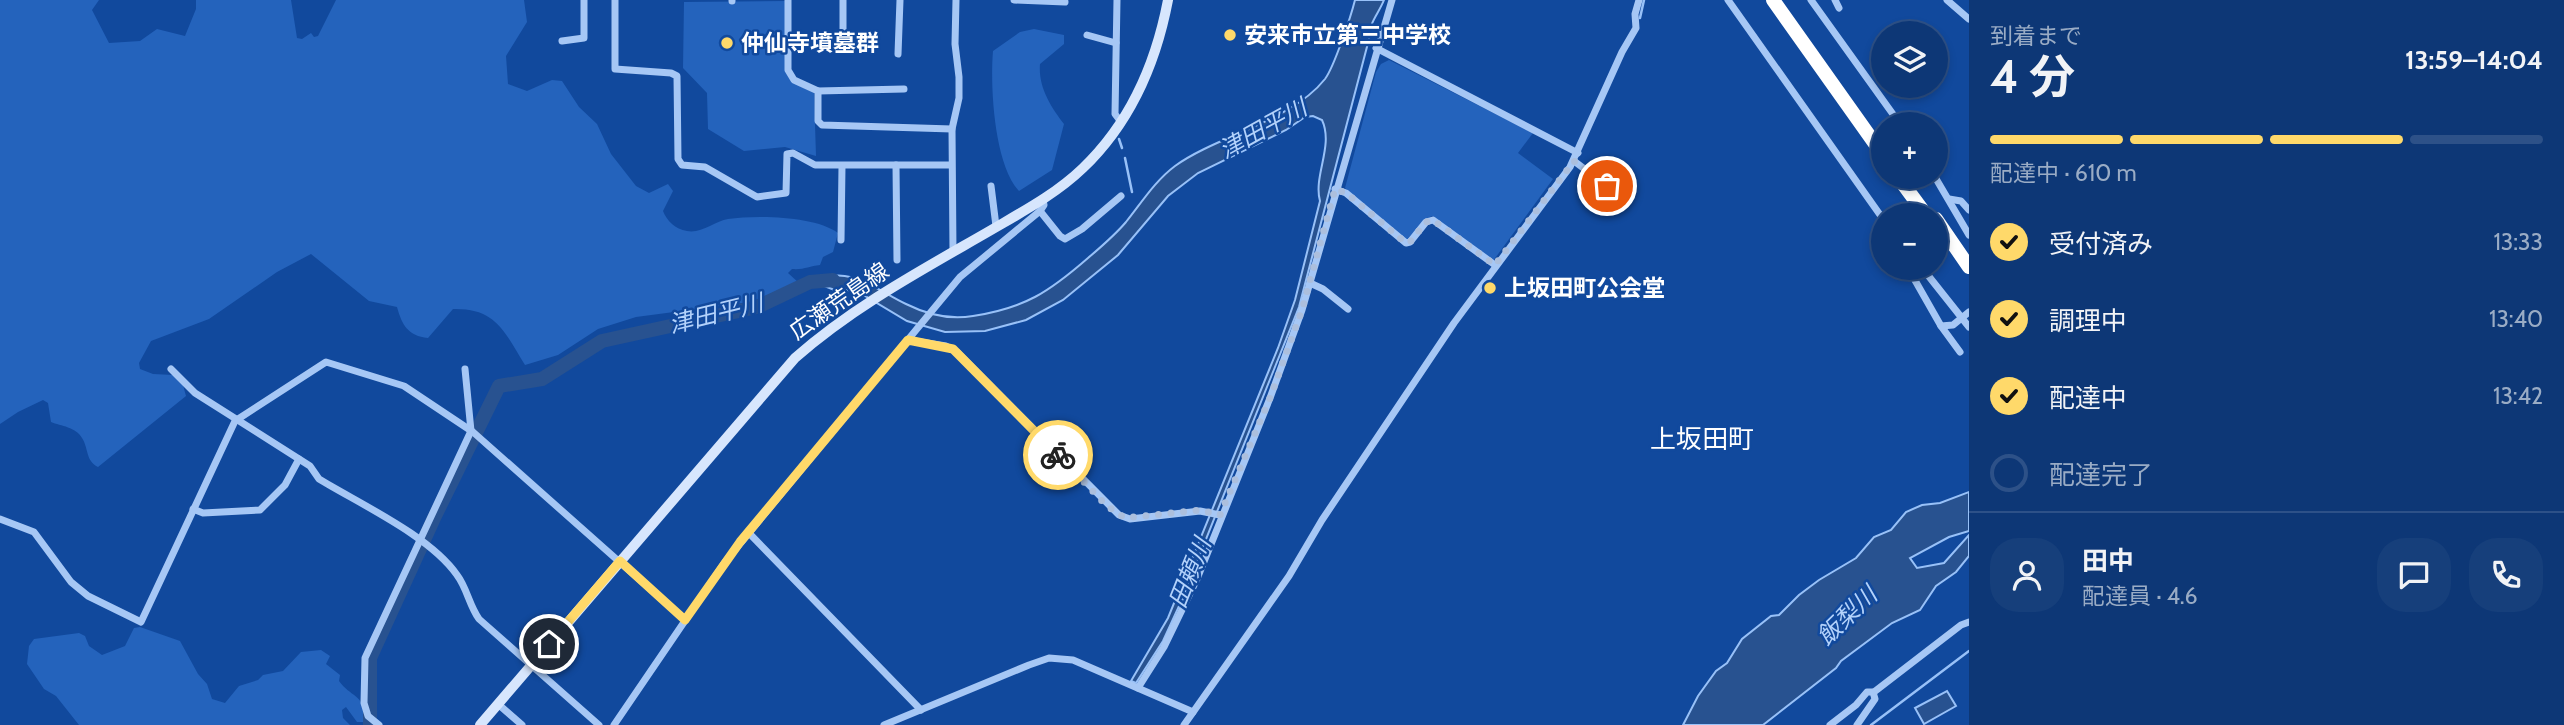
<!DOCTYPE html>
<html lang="ja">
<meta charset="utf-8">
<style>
:root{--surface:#0d3776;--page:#163f7b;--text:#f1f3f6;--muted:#9aacc5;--line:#2d5188;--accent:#ffd96a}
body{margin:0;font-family:Cabin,"Noto Sans JP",sans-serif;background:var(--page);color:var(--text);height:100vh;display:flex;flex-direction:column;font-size:26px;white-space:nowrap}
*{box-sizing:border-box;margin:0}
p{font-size:23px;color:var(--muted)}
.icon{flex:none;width:38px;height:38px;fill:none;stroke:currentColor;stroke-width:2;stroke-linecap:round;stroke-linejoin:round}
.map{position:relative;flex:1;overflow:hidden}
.details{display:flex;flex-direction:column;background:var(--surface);width:595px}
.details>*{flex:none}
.tools{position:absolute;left:1871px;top:21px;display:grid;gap:14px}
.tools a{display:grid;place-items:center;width:77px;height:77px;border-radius:50%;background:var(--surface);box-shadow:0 4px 10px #0003,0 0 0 2px var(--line);font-size:35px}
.pin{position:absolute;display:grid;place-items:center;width:60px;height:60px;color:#fff;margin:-30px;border:4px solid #fff;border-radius:50%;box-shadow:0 2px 7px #0007}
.courier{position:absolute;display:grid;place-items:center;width:70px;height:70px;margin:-35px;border:5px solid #ffd96a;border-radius:50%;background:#fff;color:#222;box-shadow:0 2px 9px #0007}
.headline em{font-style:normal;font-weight:700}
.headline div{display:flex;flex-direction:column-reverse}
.headline{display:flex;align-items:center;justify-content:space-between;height:119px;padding:0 21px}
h1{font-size:46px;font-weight:700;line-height:52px}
.bar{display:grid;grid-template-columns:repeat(4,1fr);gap:10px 7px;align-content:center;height:84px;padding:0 21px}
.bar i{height:9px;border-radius:5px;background:var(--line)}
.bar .selected{background:var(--accent)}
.bar p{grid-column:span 4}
.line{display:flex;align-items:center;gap:18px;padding:0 21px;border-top:2px solid var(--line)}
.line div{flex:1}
.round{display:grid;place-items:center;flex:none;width:74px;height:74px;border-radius:28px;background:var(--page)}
ol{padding:0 21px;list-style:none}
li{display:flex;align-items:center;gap:21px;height:77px}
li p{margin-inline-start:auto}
li .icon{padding:7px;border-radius:50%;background:var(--accent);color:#111;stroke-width:4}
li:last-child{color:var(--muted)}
li i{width:38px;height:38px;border:4px solid var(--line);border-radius:50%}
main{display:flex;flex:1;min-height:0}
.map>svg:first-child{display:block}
.green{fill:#2463bc}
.water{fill:#285290;stroke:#98c1f8;stroke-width:2}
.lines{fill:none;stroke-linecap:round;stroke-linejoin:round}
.stream{stroke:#98c1f8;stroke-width:2.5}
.river{stroke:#285290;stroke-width:14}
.street{stroke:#a6c7f5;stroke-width:7}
.secondary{stroke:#d7e6fd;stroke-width:10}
.highway{stroke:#fff;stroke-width:14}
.street-bridge{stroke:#a6c7f5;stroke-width:7}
.done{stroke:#acbfdd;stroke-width:7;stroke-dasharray:0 12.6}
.route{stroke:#ffd96a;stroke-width:9}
.poi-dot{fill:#ffd96a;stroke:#11499d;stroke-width:2.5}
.labels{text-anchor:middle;stroke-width:5;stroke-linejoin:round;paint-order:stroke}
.poi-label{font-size:23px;font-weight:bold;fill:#fff;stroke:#11499d;text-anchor:start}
.street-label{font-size:23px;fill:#fff;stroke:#11499d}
.water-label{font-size:24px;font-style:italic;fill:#b3d2fb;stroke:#11499d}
.quarter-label{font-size:26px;fill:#fff;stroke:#11499d}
</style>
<main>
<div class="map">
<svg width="1969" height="725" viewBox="0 0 1969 725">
<rect width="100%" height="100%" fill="#11499d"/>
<g class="green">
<path d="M0 0H99L92 10 109 43 140 41 157 29 185 36 196 9V0H291L297 38 302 39 311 33 314 37 318 36 336 0H524L527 22 506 56 508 84 527 91 552 80 562 81 579 107 597 124 611 154 636 186 649 193 668 184 673 191 663 211C667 221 675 229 687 231 701 234 715 221 728 219 757 215 815 216 838 233L833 252 823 257 820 265C809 266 804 270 792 269L788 273 799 283 750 302 636 317 598 329 558 355 525 365C504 331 496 308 453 309L428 338C408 336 402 325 397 307L369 301 311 254 277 272 209 319 151 341 139 363 140 369 153 374 173 375 183 385 186 396 98 467C85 460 89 449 82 438 76 427 61 426 51 422L48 403 43 400 18 412 0 424Z"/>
<path d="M786 1 792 82 814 93 816 156 785 147 744 151 708 129 707 93 683 68 684 2Z"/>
<path d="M1034 29 1064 35V44L1040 64C1038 87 1051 107 1064 124L1052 170 1019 191C994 164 990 86 993 51L1020 32Z"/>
<path d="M1389 60 1533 133 1518 153 1553 179 1493 261 1432 216 1426 219 1411 239H1405L1345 188 1376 72 1381 64Z"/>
<path d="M140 627 180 641 198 674 207 684 212 699 225 703 239 686 258 680 263 675 283 671 301 652 321 650 330 656 326 664 340 675 339 681C352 699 367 694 363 722H357L346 707 342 710 343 718 350 725H79L56 696 44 689 27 664 29 646 34 639 79 633 85 636 89 646 102 655 125 646 134 628Z"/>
</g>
<g class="water">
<path d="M1355 0H1384C1378 15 1369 22 1369 39L1299 307 1180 604 1163 641 1136 683 1131 681 1168 618 1278 348 1295 300 1320 201C1313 176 1334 146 1322 120L1313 116 1305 117 1286 130 1198 173 1168 196 1118 255 1063 300 1026 320 985 331 945 332 907 321 860 293 848 290 837 291 814 282C848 263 876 290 906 304 926 314 950 320 973 316 1025 308 1049 292 1088 258 1101 247 1115 235 1126 222 1142 202 1155 181 1175 166 1218 135 1291 122 1325 79 1334 67 1351 16 1355 0Z"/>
<path d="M1969 492V531L1949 537 1910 558 1917 568 1944 563 1969 535V556L1956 572 1936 586 1920 610 1892 623 1841 661 1836 668 1763 725H1683L1698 696 1716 671 1727 663 1742 639 1771 616 1779 615 1799 595 1819 580 1856 558 1874 537 1891 530 1906 512 1922 505 1940 503Z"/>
<path d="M1947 691 1956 706 1924 724 1915 708Z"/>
</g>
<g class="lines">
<g class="stream">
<path d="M1640 18 1644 0"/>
<path d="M1119 139 1122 148"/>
<path d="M1125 158 1132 192"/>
<path d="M1871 725 1969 651"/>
</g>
<path class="river" d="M370 725V658L434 518 499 386 542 379 602 341 757 307 810 282 833 280"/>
<g class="street">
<path d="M615 0V69L671 73 677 76 678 159 682 165 705 167 757 197 786 193 787 154 793 153 815 165H951"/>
<path d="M788 0V70L794 80 818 91V121L822 125 952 129"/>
<path d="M1014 0 1065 2"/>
<path d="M1117 0 1115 114 1121 122"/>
<path d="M1728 0 1883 219"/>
<path d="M1811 0 1900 124"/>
<path d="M1835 0 1839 8"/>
<path d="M1947 0 1969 19"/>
<path d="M732 1V0"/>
<path d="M1087 35 1116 43"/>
<path d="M562 41 584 38V0"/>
<path d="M1376 48 1578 153"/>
<path d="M843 50V0"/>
<path d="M898 54 900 0"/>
<path d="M818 91 904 89"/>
<path d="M1574 161 1607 186"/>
<path d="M896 165 897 260"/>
<path d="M1935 177 1969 235"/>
<path d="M991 186 996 226"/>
<path d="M1335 189 1346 193 1406 243 1410 242 1426 222 1433 220 1495 265"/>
<path d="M1949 199 1961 201 1969 210"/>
<path d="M1040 211 1060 236 1065 239 1082 229 1121 196"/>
<path d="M841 240 842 166"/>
<path d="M953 252 952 129 959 98V77L955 44 956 0"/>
<path d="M1908 268 1941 326 1953 325 1969 312"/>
<path d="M1310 283 1323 289 1348 309"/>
<path d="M1941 326 1960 352"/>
<path d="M908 340 946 346 957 352 1119 515 1130 519 1200 511 1220 515"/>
<path d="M171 369 195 393 310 466 319 479C360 504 430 536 457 575 467 588 469 605 479 619L599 725"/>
<path d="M193 509 203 513 260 510 285 485 299 459"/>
<path d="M0 519 34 532 71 582 88 596 141 622 235 421 326 362 404 386 473 432 685 620"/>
<path d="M748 532 921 710"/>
<path d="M1138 688 1164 647 1197 579 1270 398 1302 310 1392 0"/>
<path d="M1874 692 1961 625 1969 622"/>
<path d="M498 704 522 725"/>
<path d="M379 725 368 716 364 703 365 658 471 431 465 369"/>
<path d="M614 725 725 562 916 330 960 277 1040 211 1044 205 1043 200"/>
<path d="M884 725 1029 665 1049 658 1073 660 1193 712"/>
<path d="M1184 725 1289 576 1322 520 1454 323 1570 167 1622 52 1636 28 1635 14 1639 0"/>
<path d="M1830 725 1856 705 1867 692H1873L1875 699 1857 725"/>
</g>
<path class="secondary" d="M480 725 795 358C853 307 920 271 986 233 1020 213 1055 195 1083 168 1131 122 1156 63 1168 0"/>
<g class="highway">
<path d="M1773 0 1883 155"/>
<path d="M1898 177 1926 215"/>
<path d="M1936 219 1969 267"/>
</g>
<path class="street-bridge" d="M1923 269 1969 327"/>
</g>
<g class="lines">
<path class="done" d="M1058 455 1107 506 1125 518 1200 510 1220 515 1270 398 1302 310 1335 189 1346 193 1406 243 1410 242 1426 222 1433 220 1495 265 1574 161 1607 186"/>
<path class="route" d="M549 644 620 561 685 620 740 542 908 340 953 349 1058 455"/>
</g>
<g class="poi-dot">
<circle cx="1230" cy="35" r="7"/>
<circle cx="727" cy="43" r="7"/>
<circle cx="1490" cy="288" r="7"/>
</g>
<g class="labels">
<g class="poi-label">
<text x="1244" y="43">安来市立第三中学校</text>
<text x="741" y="51">仲仙寺墳墓群</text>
<text x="1504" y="296">上坂田町公会堂</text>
</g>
<g class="street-label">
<text transform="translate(839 301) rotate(-35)" y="8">広瀬荒島線</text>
</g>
<g class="water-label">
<text transform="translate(1263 129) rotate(-29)" y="8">津田平川</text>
<text transform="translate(716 314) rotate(-14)" y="8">津田平川</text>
<text transform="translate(1190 573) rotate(-68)" y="8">田頼川</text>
<text transform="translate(1847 616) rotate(-44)" y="8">飯梨川</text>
</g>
<g class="quarter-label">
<text x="1702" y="448">上坂田町</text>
</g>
</g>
</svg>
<div class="tools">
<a><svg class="icon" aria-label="layers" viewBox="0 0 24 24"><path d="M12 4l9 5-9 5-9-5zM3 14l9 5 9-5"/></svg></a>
<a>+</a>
<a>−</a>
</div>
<div class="pin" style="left:1607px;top:186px;background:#ea580c"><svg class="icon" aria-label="bag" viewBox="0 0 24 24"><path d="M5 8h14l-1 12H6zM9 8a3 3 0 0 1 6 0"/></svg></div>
<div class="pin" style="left:549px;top:644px;background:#1f2937"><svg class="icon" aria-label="home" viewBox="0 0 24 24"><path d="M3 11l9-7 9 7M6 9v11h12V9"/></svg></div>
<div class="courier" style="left:1058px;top:455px"><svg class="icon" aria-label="bike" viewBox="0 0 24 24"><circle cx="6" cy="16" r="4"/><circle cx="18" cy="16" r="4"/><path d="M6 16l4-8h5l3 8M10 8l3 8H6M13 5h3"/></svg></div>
</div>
<section class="details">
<div class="headline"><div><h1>4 分</h1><p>到着まで</p></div><em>13:59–14:04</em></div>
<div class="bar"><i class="selected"></i><i class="selected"></i><i class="selected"></i><i></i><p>配達中 · 610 m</p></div>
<ol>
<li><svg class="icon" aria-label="check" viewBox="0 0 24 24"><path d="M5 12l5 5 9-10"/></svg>受付済み<p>13:33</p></li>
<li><svg class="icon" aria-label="check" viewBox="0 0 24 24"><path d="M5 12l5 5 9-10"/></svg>調理中<p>13:40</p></li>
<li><svg class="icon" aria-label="check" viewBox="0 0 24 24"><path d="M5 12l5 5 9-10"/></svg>配達中<p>13:42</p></li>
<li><i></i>配達完了</li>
</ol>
<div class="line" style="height:126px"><a class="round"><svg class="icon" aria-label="person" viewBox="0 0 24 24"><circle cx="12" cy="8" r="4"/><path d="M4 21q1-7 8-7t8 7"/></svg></a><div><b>田中</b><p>配達員 · 4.6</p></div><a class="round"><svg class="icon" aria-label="chat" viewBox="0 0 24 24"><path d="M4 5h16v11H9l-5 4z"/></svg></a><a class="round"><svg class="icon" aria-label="phone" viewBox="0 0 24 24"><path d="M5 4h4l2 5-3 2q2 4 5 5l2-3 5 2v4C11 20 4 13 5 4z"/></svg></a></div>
</section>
</main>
